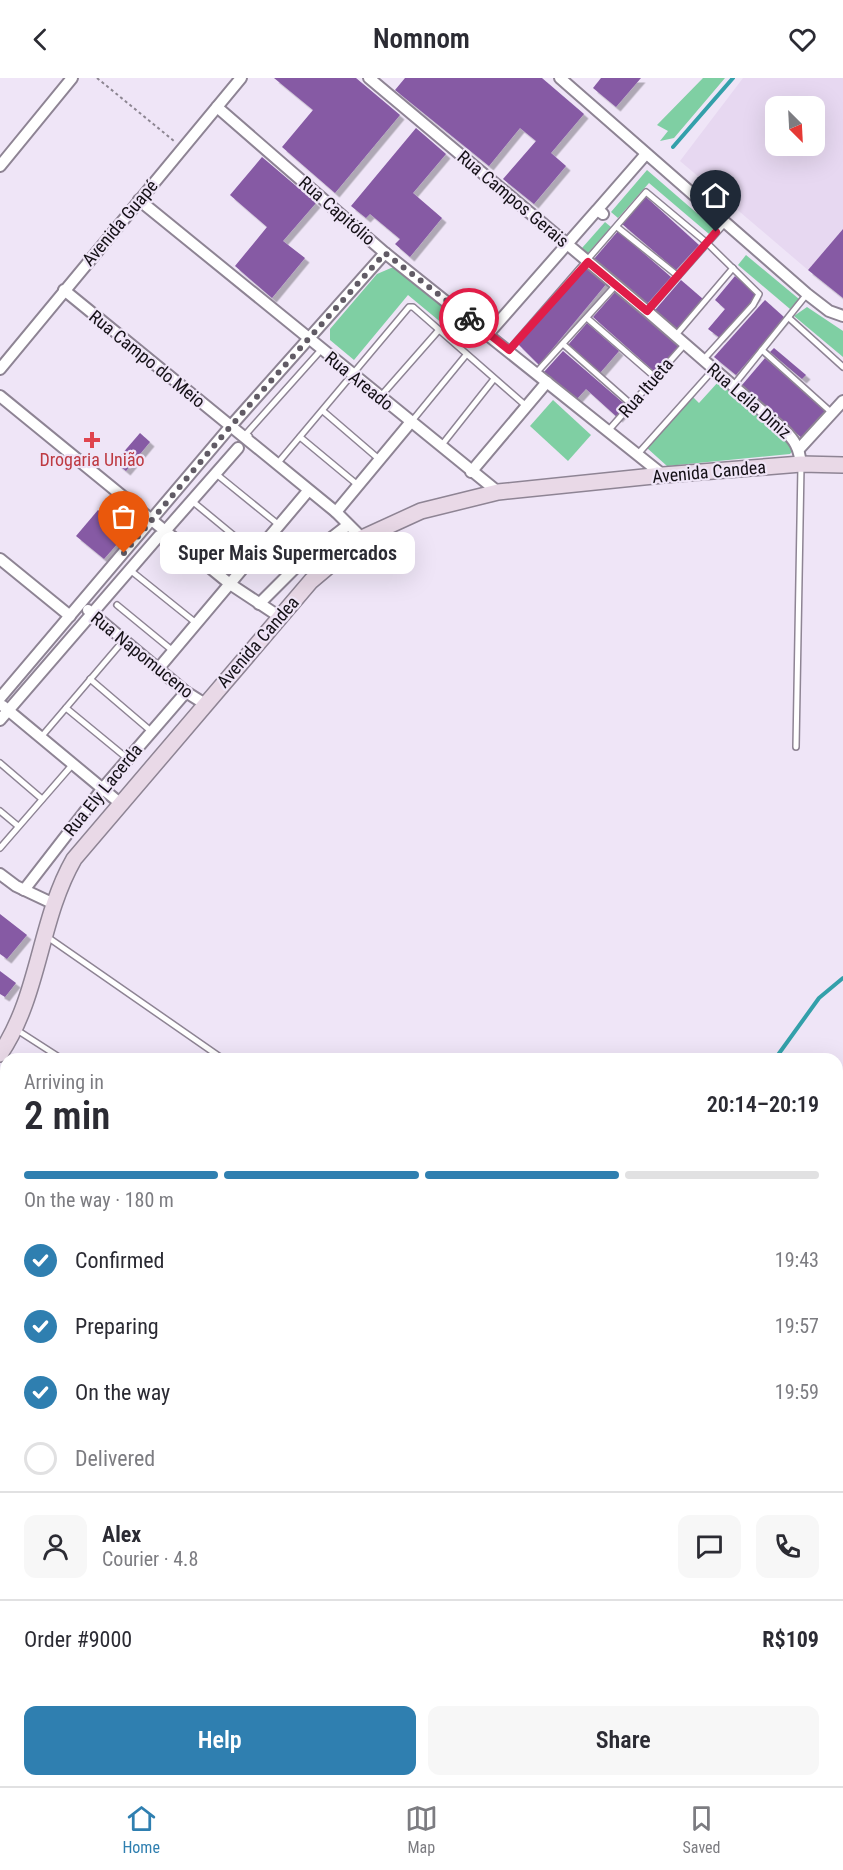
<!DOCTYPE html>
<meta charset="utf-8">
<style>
:root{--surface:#fff;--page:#f7f7f7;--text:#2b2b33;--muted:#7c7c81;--line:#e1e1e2;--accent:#2f7fb0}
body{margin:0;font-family:"Roboto Condensed",sans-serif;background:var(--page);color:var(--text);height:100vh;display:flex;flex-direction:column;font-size:22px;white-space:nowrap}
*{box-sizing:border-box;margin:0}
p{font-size:20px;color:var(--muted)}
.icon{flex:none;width:33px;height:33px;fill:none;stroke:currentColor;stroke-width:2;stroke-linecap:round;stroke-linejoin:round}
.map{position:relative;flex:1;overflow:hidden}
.details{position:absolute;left:0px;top:975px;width:843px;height:734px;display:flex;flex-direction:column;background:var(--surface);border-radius:18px 18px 0 0;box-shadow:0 6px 24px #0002}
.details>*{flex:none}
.needle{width:39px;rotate:156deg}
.tools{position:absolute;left:765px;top:18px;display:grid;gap:12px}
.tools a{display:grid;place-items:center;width:60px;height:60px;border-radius:12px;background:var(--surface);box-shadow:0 6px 24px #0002;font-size:30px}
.pin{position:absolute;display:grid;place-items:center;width:51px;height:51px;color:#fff;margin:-62px -26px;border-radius:50% 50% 50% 0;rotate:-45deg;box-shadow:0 0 6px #0007}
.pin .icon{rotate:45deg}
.courier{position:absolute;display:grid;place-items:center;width:60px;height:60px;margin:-30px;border:4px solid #e11d48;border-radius:50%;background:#fff;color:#222;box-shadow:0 2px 8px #0007}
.bubble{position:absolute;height:42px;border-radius:12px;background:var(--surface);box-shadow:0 6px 24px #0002;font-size:20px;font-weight:600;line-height:42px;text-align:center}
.summary em{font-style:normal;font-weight:600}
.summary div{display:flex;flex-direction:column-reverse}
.summary{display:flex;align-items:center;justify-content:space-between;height:102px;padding:0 24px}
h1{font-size:39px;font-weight:600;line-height:45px}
.bar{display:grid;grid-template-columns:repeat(4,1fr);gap:9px 6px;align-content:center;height:72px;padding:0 24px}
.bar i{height:8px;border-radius:4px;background:var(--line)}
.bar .on{background:var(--accent)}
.bar p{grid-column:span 4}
.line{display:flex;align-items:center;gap:15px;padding:0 24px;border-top:2px solid var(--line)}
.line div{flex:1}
.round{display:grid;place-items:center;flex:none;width:63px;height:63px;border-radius:12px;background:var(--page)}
ol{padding:0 24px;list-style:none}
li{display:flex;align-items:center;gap:18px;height:66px}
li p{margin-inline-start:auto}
li .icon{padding:6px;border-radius:50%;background:var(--accent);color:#fff;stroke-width:4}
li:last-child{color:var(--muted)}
li i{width:33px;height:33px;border:3px solid var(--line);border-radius:50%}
.cta{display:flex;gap:12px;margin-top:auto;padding:12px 24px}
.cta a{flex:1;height:69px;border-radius:12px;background:var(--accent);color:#fff;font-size:24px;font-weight:600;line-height:69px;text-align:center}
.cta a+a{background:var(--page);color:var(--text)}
header{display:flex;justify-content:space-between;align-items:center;height:78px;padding:0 24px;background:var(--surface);font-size:27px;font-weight:600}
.dock{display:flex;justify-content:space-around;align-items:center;height:84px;border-top:2px solid var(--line);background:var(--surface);font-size:16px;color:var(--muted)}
.dock a{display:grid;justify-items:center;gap:3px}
.dock .on{color:var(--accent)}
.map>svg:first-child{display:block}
.built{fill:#e7d8f1;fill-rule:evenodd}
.green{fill:#7fcfa3}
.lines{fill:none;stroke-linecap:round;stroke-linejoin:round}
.stream{stroke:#33a0aa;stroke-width:4}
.building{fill:#865aa4;filter:url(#shadow)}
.service-casing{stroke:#8e8494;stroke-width:8}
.minor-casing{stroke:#8e8494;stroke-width:14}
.secondary-casing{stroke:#8e8494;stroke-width:18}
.path{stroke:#8d8692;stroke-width:2;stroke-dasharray:3 3;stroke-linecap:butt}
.service{stroke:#fff;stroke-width:5}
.minor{stroke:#fff;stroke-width:10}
.secondary{stroke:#e9d9e7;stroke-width:15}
.done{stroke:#615b65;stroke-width:6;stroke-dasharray:0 10.8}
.route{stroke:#e11d48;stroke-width:8}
.health-dot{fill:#e0444e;stroke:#efe5f7;stroke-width:2}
.labels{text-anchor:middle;stroke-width:4.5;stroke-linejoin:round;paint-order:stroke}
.street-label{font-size:18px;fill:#141016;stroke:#efe5f7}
.health-label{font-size:18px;fill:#be3a42;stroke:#efe5f7}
</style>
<header><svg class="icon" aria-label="back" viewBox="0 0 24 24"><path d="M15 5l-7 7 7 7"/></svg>Nomnom<svg class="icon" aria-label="heart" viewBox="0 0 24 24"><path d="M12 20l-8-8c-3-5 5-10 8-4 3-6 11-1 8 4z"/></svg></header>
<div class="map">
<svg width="843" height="1708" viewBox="0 0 843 1708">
<defs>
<filter id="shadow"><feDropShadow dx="4.5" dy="4.5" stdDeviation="0" flood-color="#0004"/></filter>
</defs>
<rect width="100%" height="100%" fill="#efe5f7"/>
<path class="built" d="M743 0H843V151L808 192 680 83ZM776 28H814V68H776Z"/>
<g class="green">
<path d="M703 0H725L674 60 660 63 668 53 657 47Z"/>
<path d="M647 92 714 150 709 156 649 105 618 140 611 134Z"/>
<path d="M605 144 611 149 588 175 582 170Z"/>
<path d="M746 177 799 221 790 231 738 187Z"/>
<path d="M391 190H398L466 243 455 256 408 217 354 282 330 262V251L377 196Z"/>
<path d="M807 229 843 253V279L794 238Z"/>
<path d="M719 303 797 368 790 376 667 388 647 370 693 319 699 325Z"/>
<path d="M553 322 591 357 568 383 530 348Z"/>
</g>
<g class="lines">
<g class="stream">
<path d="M673 69 733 0"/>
<path d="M775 981 819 920 843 900"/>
<path d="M391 1708 396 1702"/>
</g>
</g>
<g class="building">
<path d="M274 0H356L400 37 335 115 282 69 313 32Z"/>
<path d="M405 0H542L584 36 551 75 566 88 534 126 503 101 536 63 520 50 489 88 395 12Z"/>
<path d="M601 0H641L616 29 593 10Z"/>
<path d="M416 50 446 76 413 115 442 140 410 179 395 166 400 161 370 136 366 140 351 128Z"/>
<path d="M262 79 316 125 283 163 305 180 272 220 235 188 267 149 230 117Z"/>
<path d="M646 119 699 167 676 192 622 146Z"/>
<path d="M843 151V220L808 192Z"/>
<path d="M618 153 671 199 647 226 594 181Z"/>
<path d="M586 188 607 205 539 287 518 266Z"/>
<path d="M735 198 757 217 720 260 708 251 725 231 715 222Z"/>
<path d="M681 202 703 221 677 251 655 232Z"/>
<path d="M616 213 680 267 656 295 593 239Z"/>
<path d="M765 222 785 240 736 297 714 279Z"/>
<path d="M587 245 619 273 600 295 568 267Z"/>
<path d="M774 270 806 297 802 301 770 274Z"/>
<path d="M563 273 628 329 618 340 586 311 576 322 544 294Z"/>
<path d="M765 280 828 335 804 362 742 307Z"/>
<path d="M140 355 150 364 126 393 115 384Z"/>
<path d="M98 432 126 456 104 481 76 458Z"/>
<path d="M0 836 27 857 7 881 0 876Z"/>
<path d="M0 893 16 905 5 919 0 916Z"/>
<path d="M0 1676 6 1678 2 1700 24 1702 23 1705 31 1708H0Z"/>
<path d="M57 1702H98L96 1708H78L64 1704 63 1708H55Z"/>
<path d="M108 1702 128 1707V1708H106Z"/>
</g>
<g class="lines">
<g class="service-casing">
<g id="service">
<path d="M617 149 678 198"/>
<path d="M648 232 725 145"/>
<path d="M587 240 656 300"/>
<path d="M789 240 843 289"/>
<path d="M676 257 733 190"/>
<path d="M563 266 632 327"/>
<path d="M509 272 646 114 707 165 759 216 753 227 703 282"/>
<path d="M762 272 832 335"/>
<path d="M536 295 616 207"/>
<path d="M733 308 807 216"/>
<path d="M380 319 438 253"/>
<path d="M323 333 380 382"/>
<path d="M412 343 466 277"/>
<path d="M607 354 685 266"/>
<path d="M249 358 246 356 321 272"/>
<path d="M300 359 359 408"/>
<path d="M441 368 494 301"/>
<path d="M637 377 713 292"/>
<path d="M277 386 409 229H413L525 327"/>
<path d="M215 395 279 447"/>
<path d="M192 423 255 475"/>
<path d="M130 492 196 545"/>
<path d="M117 527 173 573"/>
<path d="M90 601 152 654"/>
<path d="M66 630 128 681"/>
<path d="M42 658 123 563"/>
<path d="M796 669 801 388"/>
<path d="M0 685 42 721"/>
<path d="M0 733 18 748"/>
<path d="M0 770 73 686"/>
<path d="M46 858 223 981"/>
<path d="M17 952 62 981"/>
</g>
</g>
<g class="minor-casing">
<g id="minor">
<path d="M369 0 647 233 783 351C795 362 799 370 801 386"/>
<path d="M560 0 807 216 829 233 843 238"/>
<path d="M217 29 385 175 663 397"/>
<path d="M0 88 72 0"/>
<path d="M139 122 498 414"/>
<path d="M64 212 336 434 362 460"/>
<path d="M489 255 597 132 603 136 598 131 646 76"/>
<path d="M0 291 241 0"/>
<path d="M0 318 230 506 280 539"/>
<path d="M799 371 843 323"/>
<path d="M471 394 547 304"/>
<path d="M336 434 410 345"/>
<path d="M166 452 238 370"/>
<path d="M0 481 70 538"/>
<path d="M259 526 304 481 348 447"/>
<path d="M88 532 186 614 205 626"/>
<path d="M158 591 308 413"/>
<path d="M0 620 230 349 385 175"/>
<path d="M3 628 121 726"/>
<path d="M0 642 159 458"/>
<path d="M0 796 16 808 52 825"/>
<path d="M24 812 103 710 186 614"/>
<path d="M0 1537 6 1535"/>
</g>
</g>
<g class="secondary-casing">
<path id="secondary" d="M0 976C40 917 39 842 74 781L311 503 362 460 421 433 498 414 663 397 801 386 843 387"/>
</g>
<path class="path" d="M97 0 174 63"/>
<use href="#service" class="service"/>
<use href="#minor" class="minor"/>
<use href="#secondary" class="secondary"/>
</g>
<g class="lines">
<path class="done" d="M124 475 230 349 385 175 469 240"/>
<path class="route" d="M469 240 509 272 588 184 647 233 716 154"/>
</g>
<path class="health-dot" d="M89 353h6v6h6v6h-6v6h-6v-6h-6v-6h6z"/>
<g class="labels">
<g class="street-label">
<text transform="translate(513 121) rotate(40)" y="6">Rua Campos Gerais</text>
<text transform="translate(337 133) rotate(41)" y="6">Rua Capitólio</text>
<text transform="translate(120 145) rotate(-50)" y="6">Avenida Guapé</text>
<text transform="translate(147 281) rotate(39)" y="6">Rua Campo do Meio</text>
<text transform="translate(359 303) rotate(39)" y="6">Rua Areado</text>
<text transform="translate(646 310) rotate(-49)" y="6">Rua Itueta</text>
<text transform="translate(749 323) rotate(41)" y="6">Rua Leila Diniz</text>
<text transform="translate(709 394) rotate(-5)" y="6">Avenida Candea</text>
<text transform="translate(258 564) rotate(-49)" y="6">Avenida Candea</text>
<text transform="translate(142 577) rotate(39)" y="6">Rua Napomuceno</text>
<text transform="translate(103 712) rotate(-51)" y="6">Rua Ely Lacerda</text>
</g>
<g class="health-label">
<text x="92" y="388">Drogaria União</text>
</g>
</g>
</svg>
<div class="tools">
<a><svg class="needle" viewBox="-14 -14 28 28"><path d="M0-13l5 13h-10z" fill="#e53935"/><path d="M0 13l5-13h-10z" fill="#7c7c81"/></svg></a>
</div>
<div class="pin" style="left:124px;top:475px;background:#ea580c"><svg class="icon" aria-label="bag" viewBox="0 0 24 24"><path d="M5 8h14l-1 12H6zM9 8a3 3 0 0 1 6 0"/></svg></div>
<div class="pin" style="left:716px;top:154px;background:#1f2937"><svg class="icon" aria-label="home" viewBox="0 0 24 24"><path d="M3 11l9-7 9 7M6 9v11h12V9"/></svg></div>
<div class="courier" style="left:469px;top:240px"><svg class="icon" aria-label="bike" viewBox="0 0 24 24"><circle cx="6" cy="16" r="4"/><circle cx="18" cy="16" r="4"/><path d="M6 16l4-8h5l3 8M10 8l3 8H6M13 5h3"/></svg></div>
<div class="bubble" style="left:160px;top:454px;width:255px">Super Mais Supermercados</div>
<section class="details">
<div class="summary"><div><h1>2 min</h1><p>Arriving in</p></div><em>20:14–20:19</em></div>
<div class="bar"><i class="on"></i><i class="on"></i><i class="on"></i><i></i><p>On the way · 180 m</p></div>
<ol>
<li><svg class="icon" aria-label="check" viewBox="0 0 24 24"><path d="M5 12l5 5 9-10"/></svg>Confirmed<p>19:43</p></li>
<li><svg class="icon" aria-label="check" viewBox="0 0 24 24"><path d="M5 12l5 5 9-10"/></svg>Preparing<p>19:57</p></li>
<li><svg class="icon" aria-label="check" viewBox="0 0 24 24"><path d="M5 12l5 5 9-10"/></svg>On the way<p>19:59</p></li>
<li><i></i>Delivered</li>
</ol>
<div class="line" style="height:108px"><a class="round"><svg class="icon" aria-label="person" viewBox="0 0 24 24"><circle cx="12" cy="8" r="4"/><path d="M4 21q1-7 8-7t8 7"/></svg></a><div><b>Alex</b><p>Courier · 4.8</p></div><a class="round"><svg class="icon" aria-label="chat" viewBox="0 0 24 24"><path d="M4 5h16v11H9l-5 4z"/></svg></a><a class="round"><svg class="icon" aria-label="phone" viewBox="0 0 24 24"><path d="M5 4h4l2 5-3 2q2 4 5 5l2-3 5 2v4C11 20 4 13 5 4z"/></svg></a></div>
<div class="line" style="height:78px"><div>Order #9000</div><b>R$109</b></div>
<div class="cta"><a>Help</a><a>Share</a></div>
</section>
</div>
<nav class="dock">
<a class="on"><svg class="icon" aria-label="home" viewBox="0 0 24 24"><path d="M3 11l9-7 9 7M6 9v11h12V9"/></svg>Home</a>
<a><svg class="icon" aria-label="map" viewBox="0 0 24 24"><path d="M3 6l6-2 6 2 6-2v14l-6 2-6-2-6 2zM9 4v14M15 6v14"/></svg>Map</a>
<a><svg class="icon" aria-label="saved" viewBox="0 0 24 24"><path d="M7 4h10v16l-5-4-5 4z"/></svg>Saved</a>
</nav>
